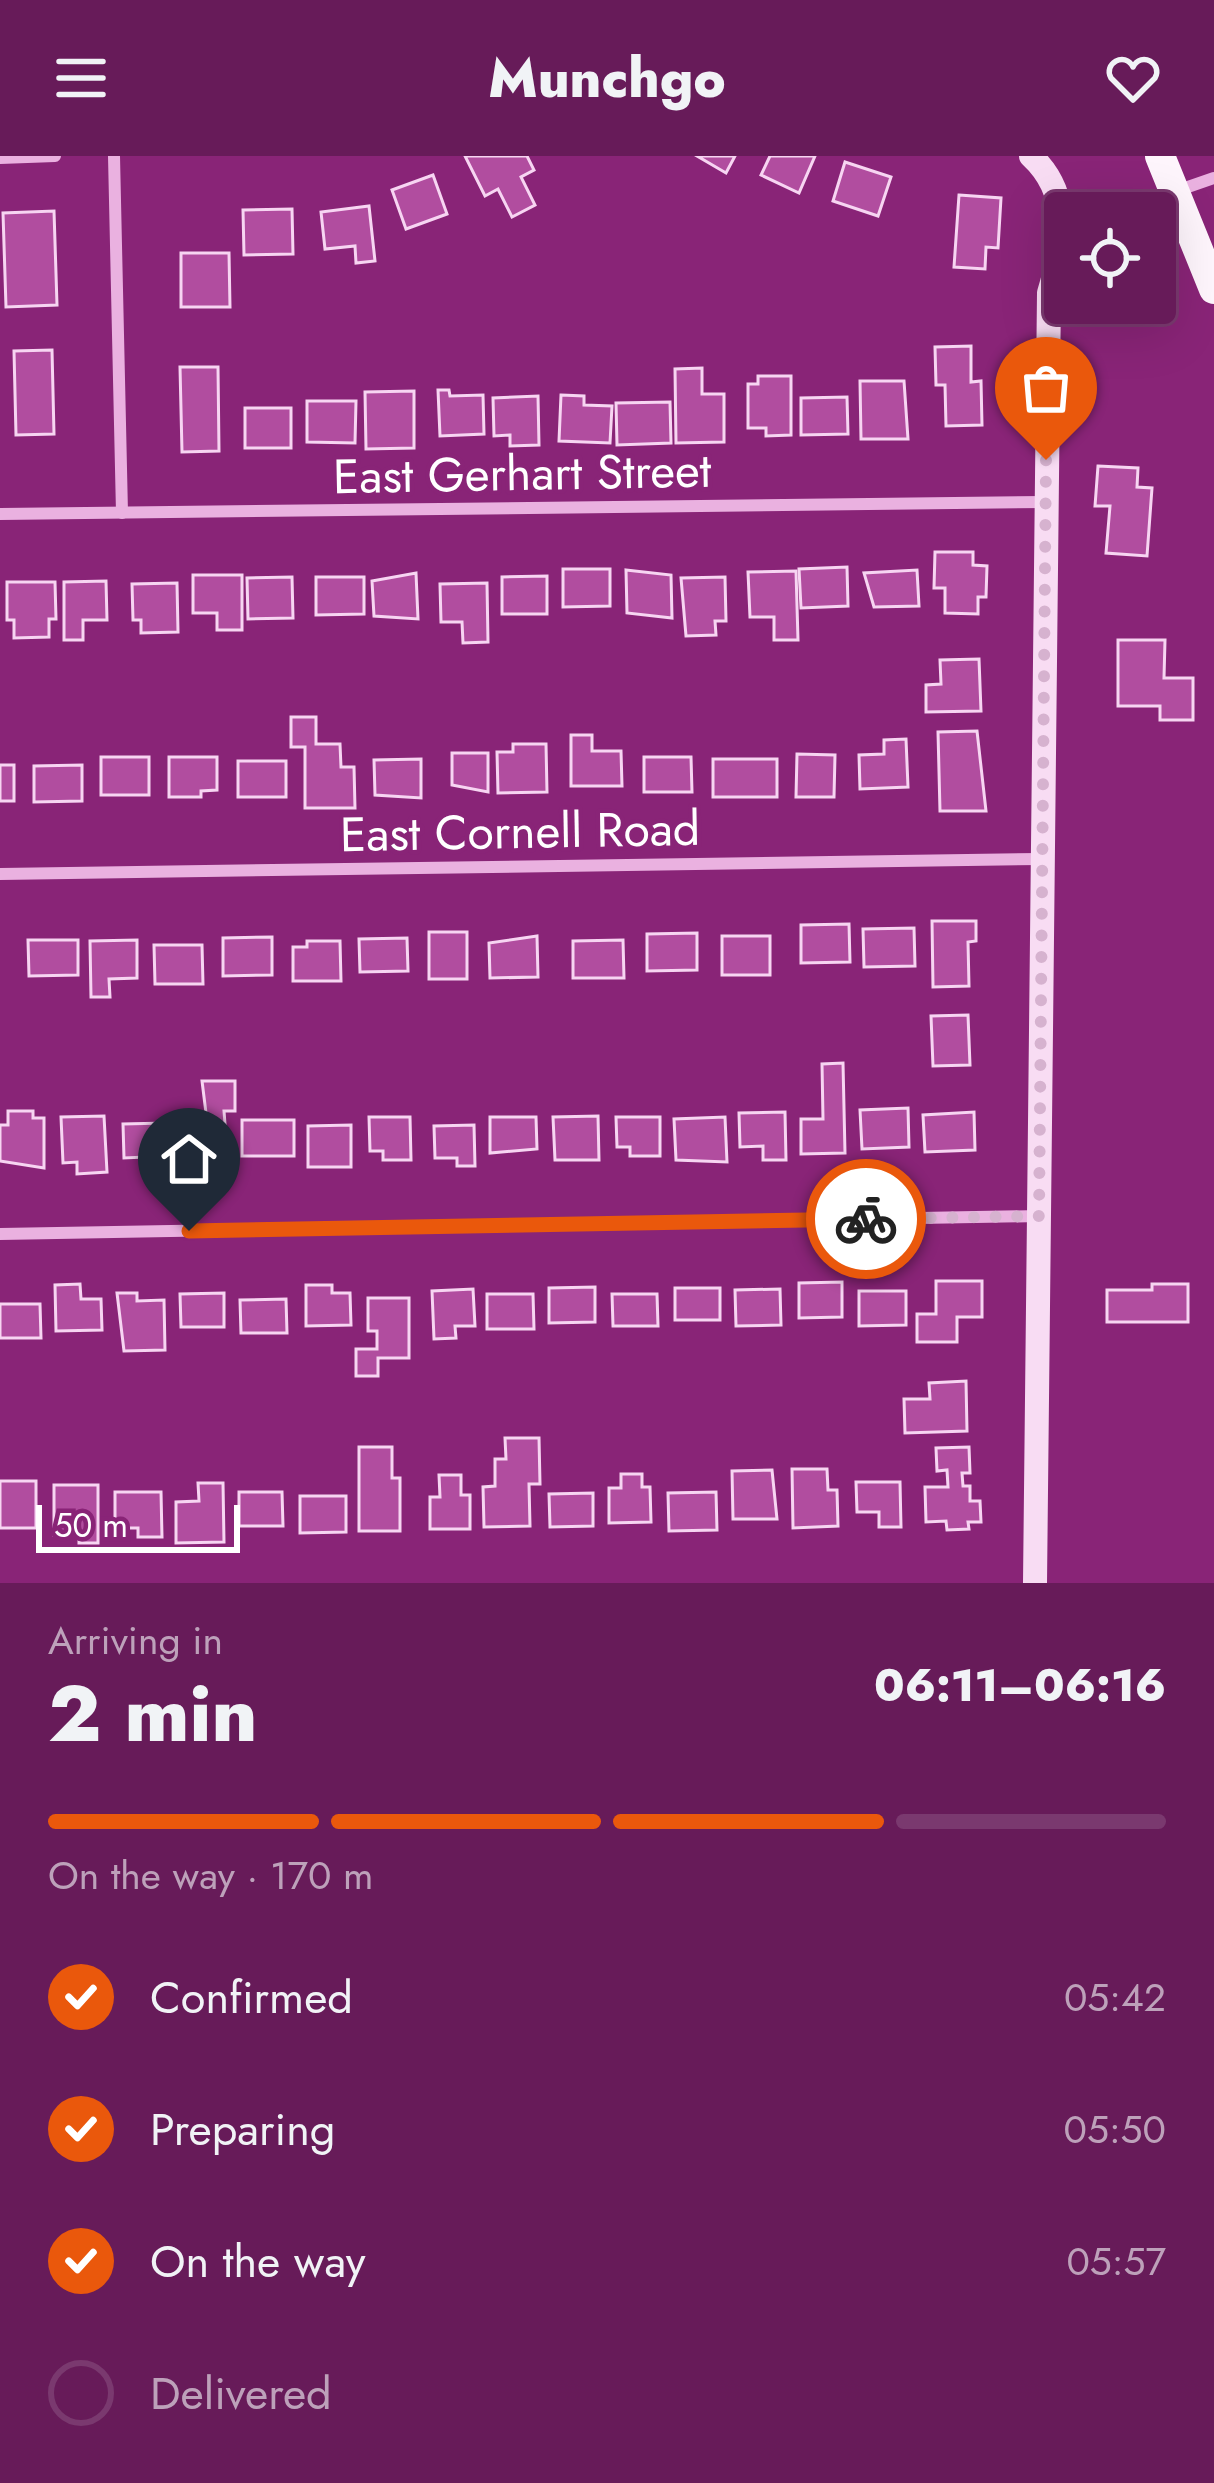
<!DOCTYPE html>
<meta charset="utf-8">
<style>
:root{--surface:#671b59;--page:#6f2862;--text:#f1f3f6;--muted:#bda1ba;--line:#7a396f;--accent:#ea580c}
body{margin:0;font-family:Jost,sans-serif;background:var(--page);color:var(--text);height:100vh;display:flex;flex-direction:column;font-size:45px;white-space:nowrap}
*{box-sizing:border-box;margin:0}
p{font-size:39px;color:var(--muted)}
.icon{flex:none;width:66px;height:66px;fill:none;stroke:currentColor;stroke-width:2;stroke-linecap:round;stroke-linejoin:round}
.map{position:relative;height:1427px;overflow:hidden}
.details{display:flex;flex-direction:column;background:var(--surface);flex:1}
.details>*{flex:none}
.fabs{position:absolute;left:1044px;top:36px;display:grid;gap:24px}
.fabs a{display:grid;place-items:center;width:132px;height:132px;border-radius:12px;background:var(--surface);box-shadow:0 12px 48px #0002,0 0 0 3px var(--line);font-size:60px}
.scale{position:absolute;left:36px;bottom:30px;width:204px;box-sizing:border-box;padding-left:12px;border:6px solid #fff;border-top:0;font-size:33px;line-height:42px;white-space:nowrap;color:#fff;-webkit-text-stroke:9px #892477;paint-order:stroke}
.pin{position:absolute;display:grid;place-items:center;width:102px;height:102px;color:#fff;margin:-123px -51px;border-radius:50% 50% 50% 0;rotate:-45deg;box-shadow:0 0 12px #0007}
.pin .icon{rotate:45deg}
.courier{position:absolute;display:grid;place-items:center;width:120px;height:120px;margin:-60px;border:9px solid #ea580c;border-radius:50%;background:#fff;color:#222;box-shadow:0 3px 15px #0007}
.summary em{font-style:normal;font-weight:800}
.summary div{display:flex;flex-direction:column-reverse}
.summary{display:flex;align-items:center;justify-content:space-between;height:204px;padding:0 48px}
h1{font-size:78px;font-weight:800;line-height:90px}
.bar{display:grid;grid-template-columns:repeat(4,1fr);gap:18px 12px;align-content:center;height:144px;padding:0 48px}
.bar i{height:15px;border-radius:9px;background:var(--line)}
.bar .current{background:var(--accent)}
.bar p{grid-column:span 4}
ol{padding:0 48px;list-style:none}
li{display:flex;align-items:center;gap:36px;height:132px}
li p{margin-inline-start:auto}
li .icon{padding:12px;border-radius:50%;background:var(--accent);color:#fff;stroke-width:4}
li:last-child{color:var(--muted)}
li i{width:66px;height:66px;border:6px solid var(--line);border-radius:50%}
header{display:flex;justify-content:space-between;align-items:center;height:156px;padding:0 48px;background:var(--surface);font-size:54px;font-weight:800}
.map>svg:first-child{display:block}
.building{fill:#b14d9f;stroke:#f7d5f2;stroke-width:3}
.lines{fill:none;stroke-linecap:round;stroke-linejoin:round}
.street{stroke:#eab1e0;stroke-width:12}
.secondary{stroke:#f8dcf3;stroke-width:24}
.primary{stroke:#fef5fc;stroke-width:30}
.done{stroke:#d6b2cf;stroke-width:12;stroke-dasharray:0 21.6}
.route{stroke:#ea580c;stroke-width:15}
.labels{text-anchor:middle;stroke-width:9;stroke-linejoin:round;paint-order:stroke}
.street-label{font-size:48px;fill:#fff;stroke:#892477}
</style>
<header><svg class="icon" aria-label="menu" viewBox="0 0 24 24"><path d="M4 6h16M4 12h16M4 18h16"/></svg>Munchgo<svg class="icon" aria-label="heart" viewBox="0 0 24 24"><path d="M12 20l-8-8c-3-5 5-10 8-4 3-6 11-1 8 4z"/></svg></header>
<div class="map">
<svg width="1214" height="1427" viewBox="0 0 1214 1427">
<rect width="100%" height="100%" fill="#892477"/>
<g class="building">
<path d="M465 0H527L534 14 521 21 535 49 512 61 498 33 485 40Z"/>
<path d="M697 0H735L726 17Z"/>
<path d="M770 0H815L799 37 761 19Z"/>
<path d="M845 6 891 21 878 60 833 45Z"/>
<path d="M433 19 447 58 406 73 392 34Z"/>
<path d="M959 39 1001 42 998 92 986 91 985 113 954 111Z"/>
<path d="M369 50 375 105 356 107 355 90 325 93 321 56Z"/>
<path d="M292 53 293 98 244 99 243 54Z"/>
<path d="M54 55 57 149 6 151 3 57Z"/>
<path d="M181 97H229L230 151H181Z"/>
<path d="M971 190V226L981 225 982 269 946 270 945 229H936L935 191Z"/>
<path d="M52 194 54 278 16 279 14 195Z"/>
<path d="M180 211H218L219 295 182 296Z"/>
<path d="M702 212V238H724V286L676 287 675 213Z"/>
<path d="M758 220H791V279L766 280V272H748V228H758Z"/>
<path d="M860 225H904L908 283H861Z"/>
<path d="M438 234H449L450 240 483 239 484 278 440 280Z"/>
<path d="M414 235V292L366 293 365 236Z"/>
<path d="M561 239 584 240V249L612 250 610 287 559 285Z"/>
<path d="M538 240 539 289 510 290V279L494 280 493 242Z"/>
<path d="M847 241 848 278 801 279V242Z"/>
<path d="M307 245H356L355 287 307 286Z"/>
<path d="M670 246 671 287 617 289 616 247Z"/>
<rect x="245" y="252" width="46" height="40"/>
<path d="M1098 310 1138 312 1137 331 1152 332 1147 400 1106 397 1110 350H1095Z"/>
<path d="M935 396H973V409L987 410 986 441H978V458L945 457V432H934Z"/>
<path d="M847 411 848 450 801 452 799 413Z"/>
<path d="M563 413H610V450L563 451Z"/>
<path d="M626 414 671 419 672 462 627 457Z"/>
<path d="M917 414 919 450 874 451 864 417Z"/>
<path d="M796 415 798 484H774V461H750L748 416Z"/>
<path d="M416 417 418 463 374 460 372 425Z"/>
<path d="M193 419H242V474H217V457H193Z"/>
<path d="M547 420V458H502V421Z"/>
<path d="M292 421 293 462 248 463 247 422Z"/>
<path d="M316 421H364V458L316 459Z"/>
<path d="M725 421 726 465H715L716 479 686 480 681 422Z"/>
<path d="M106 425 107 464H83V484H64V426Z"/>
<path d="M7 426H55L56 463H49V481L14 482V464H7Z"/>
<path d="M177 427 178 476 141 477V464H133L132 428Z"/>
<path d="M487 427 488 486 463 487 462 466H441L440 428Z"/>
<path d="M1118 484H1165L1164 522H1193V564H1160V550H1118Z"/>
<path d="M979 503 981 555 926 556V529L941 528 940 504Z"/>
<path d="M291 561H316V588H340L341 611H354L355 652H305V591H291Z"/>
<path d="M977 575 986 655H940L938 576Z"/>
<path d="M571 579H592V595H621L622 630H571Z"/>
<path d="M906 583 908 631 860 633 859 599 884 598V584Z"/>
<path d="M513 588H546L547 636 498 637 497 596H513Z"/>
<path d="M452 597H488V636L452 629Z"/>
<path d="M797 598 835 599 834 641H796Z"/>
<rect x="101" y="601" width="48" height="38"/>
<path d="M169 601H217V634L201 635V641H169Z"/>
<path d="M644 601H691L692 636H644Z"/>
<path d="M421 603V642L375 639 374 604Z"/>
<rect x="713" y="603" width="64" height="38"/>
<rect x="238" y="605" width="48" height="36"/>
<rect x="0" y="609" width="14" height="36"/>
<path d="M82 609V645L34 646V610Z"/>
<path d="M932 765H976V785L968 786 969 830 933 831Z"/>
<path d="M849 768 850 806 801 807V769Z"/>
<path d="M914 772 915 810 864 811 863 773Z"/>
<rect x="429" y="776" width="38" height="47"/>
<path d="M697 777V814L647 815V778Z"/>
<path d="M537 780 538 821 490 822 489 787Z"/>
<rect x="722" y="780" width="48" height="39"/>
<path d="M272 781V819L223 820V782Z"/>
<path d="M407 782 408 815 360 816 359 783Z"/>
<path d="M28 784H78V819L29 820Z"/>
<path d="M137 784V822L109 823 110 841H91L90 785Z"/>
<path d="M623 784 624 822H573V785Z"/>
<path d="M307 785H340L341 825H293V791H307Z"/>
<path d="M154 789H202L203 828H155Z"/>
<path d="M968 859 970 909 933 910 931 860Z"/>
<path d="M843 907 845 997 801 998V963H823L822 908Z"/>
<path d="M202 925H235V955H224L228 1007H184L183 973H208Z"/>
<path d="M908 952 909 991 862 993 860 954Z"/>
<path d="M8 955H33V962H44V1012L0 1005V969H8Z"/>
<path d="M785 956 786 1004H763V990L740 991 739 957Z"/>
<path d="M974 956 975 994 925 996 923 959Z"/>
<path d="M104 960 107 1016 77 1018V1006L63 1007 61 961Z"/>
<path d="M598 960 599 1004H555L553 961Z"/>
<path d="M369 961H410L411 1004H383V995H370Z"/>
<path d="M490 961H536L537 993 490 997Z"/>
<path d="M616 961H660V1000H630V991H617Z"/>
<path d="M725 961 727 1006 676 1004 674 963Z"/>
<rect x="242" y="964" width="52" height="36"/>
<path d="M166 967 167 1009 145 1010V1001L124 1002 123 968Z"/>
<path d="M351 969V1011H308V970Z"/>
<path d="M474 969 475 1010H457V1002H435L434 970Z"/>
<path d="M936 1125H982V1161H957V1186H917V1158H936Z"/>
<path d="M842 1126V1161L799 1162V1127Z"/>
<path d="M80 1128 81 1143H101L102 1174 56 1175 55 1129Z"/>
<path d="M1152 1128H1188V1166H1107V1134H1152Z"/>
<path d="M306 1129H332V1137H350L351 1169 306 1170Z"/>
<path d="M595 1131V1166L549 1167V1132Z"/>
<rect x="675" y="1132" width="45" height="32"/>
<path d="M473 1133 475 1170H455L456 1182 434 1183 432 1135Z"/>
<path d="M780 1133 781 1169 736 1170 735 1134Z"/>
<path d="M859 1135H906V1169L859 1170Z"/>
<path d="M117 1137H137V1145L164 1144 165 1194 124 1195Z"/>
<path d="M224 1137V1171H181L180 1138Z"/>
<path d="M487 1138H533L534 1173H487Z"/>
<path d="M612 1138H657L658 1170H613Z"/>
<path d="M368 1142H409V1202H378V1220H356V1193H377V1175H368Z"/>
<path d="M286 1143 287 1177H241L240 1144Z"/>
<path d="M0 1148H40L41 1182H0Z"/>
<path d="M966 1225 967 1275 905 1277 904 1243H930L929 1227Z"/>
<path d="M505 1282H539L540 1328H529L530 1370 484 1371 483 1331 495 1330V1303H506Z"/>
<path d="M359 1291H392V1322H400V1375H359Z"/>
<path d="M969 1291 970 1317H962L963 1330H970V1345H980L981 1366H968L969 1373 947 1374 946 1365 926 1366 925 1331H948L947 1314 937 1315 936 1292Z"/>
<path d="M792 1313H827L828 1334H837L838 1370 793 1372Z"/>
<path d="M772 1314 777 1363H733L732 1315Z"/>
<path d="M621 1318H642V1331H650L651 1366 609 1367V1332H621Z"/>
<path d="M439 1319H461V1339H470V1373H430V1341H440Z"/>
<rect x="0" y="1325" width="36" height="47"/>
<path d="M856 1326H900L901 1371H879V1356H857Z"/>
<path d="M198 1327H223L224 1386 176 1387V1346L199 1345Z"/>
<path d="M54 1329H98V1387H79V1379H54Z"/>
<path d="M115 1336H161L162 1381H138V1372H115Z"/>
<path d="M239 1336H282L283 1370H239Z"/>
<path d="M716 1336 717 1374 669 1375 668 1337Z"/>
<path d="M593 1337V1370L550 1371 549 1338Z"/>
<path d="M300 1340H346V1376L300 1377Z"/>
</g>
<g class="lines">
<g class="street">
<path d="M114 0 122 357"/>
<path d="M0 2 55 0"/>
<path d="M1113 57 1214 22"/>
<path d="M0 358 1045 346"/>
<path d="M0 718 1041 703"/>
<path d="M0 1078 1039 1060"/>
</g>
<path class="secondary" d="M1031 0C1072 38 1064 87 1049 137L1035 1427"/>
<path class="primary" d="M1160 0 1214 133"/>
</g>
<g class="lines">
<path class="done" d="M866 1063 1039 1060 1046 304"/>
<path class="route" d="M189 1075 866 1063"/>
</g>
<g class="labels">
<g class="street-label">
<text transform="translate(522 317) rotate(-1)" y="17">East Gerhart Street</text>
<text transform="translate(520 675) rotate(-1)" y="17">East Cornell Road</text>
</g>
</g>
</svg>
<div class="fabs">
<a><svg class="icon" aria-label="locate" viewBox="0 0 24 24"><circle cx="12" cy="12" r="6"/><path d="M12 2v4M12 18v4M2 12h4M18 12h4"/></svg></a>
</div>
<div class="scale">50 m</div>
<div class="pin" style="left:1046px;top:304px;background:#ea580c"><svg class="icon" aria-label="bag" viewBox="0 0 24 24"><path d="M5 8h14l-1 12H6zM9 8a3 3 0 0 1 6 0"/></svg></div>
<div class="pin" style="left:189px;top:1075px;background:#1f2937"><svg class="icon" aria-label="home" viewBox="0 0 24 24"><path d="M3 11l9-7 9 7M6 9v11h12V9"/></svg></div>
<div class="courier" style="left:866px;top:1063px"><svg class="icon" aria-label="bike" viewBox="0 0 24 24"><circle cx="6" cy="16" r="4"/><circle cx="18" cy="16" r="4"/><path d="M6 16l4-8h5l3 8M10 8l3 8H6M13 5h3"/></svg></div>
</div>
<section class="details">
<div class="summary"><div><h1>2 min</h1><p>Arriving in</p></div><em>06:11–06:16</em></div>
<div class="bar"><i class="current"></i><i class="current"></i><i class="current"></i><i></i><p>On the way · 170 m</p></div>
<ol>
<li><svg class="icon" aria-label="check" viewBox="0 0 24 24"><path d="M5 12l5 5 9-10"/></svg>Confirmed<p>05:42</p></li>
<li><svg class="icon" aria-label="check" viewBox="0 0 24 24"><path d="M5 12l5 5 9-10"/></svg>Preparing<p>05:50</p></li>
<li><svg class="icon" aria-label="check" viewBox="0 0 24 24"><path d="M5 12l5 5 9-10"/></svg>On the way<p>05:57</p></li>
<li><i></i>Delivered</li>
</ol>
</section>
